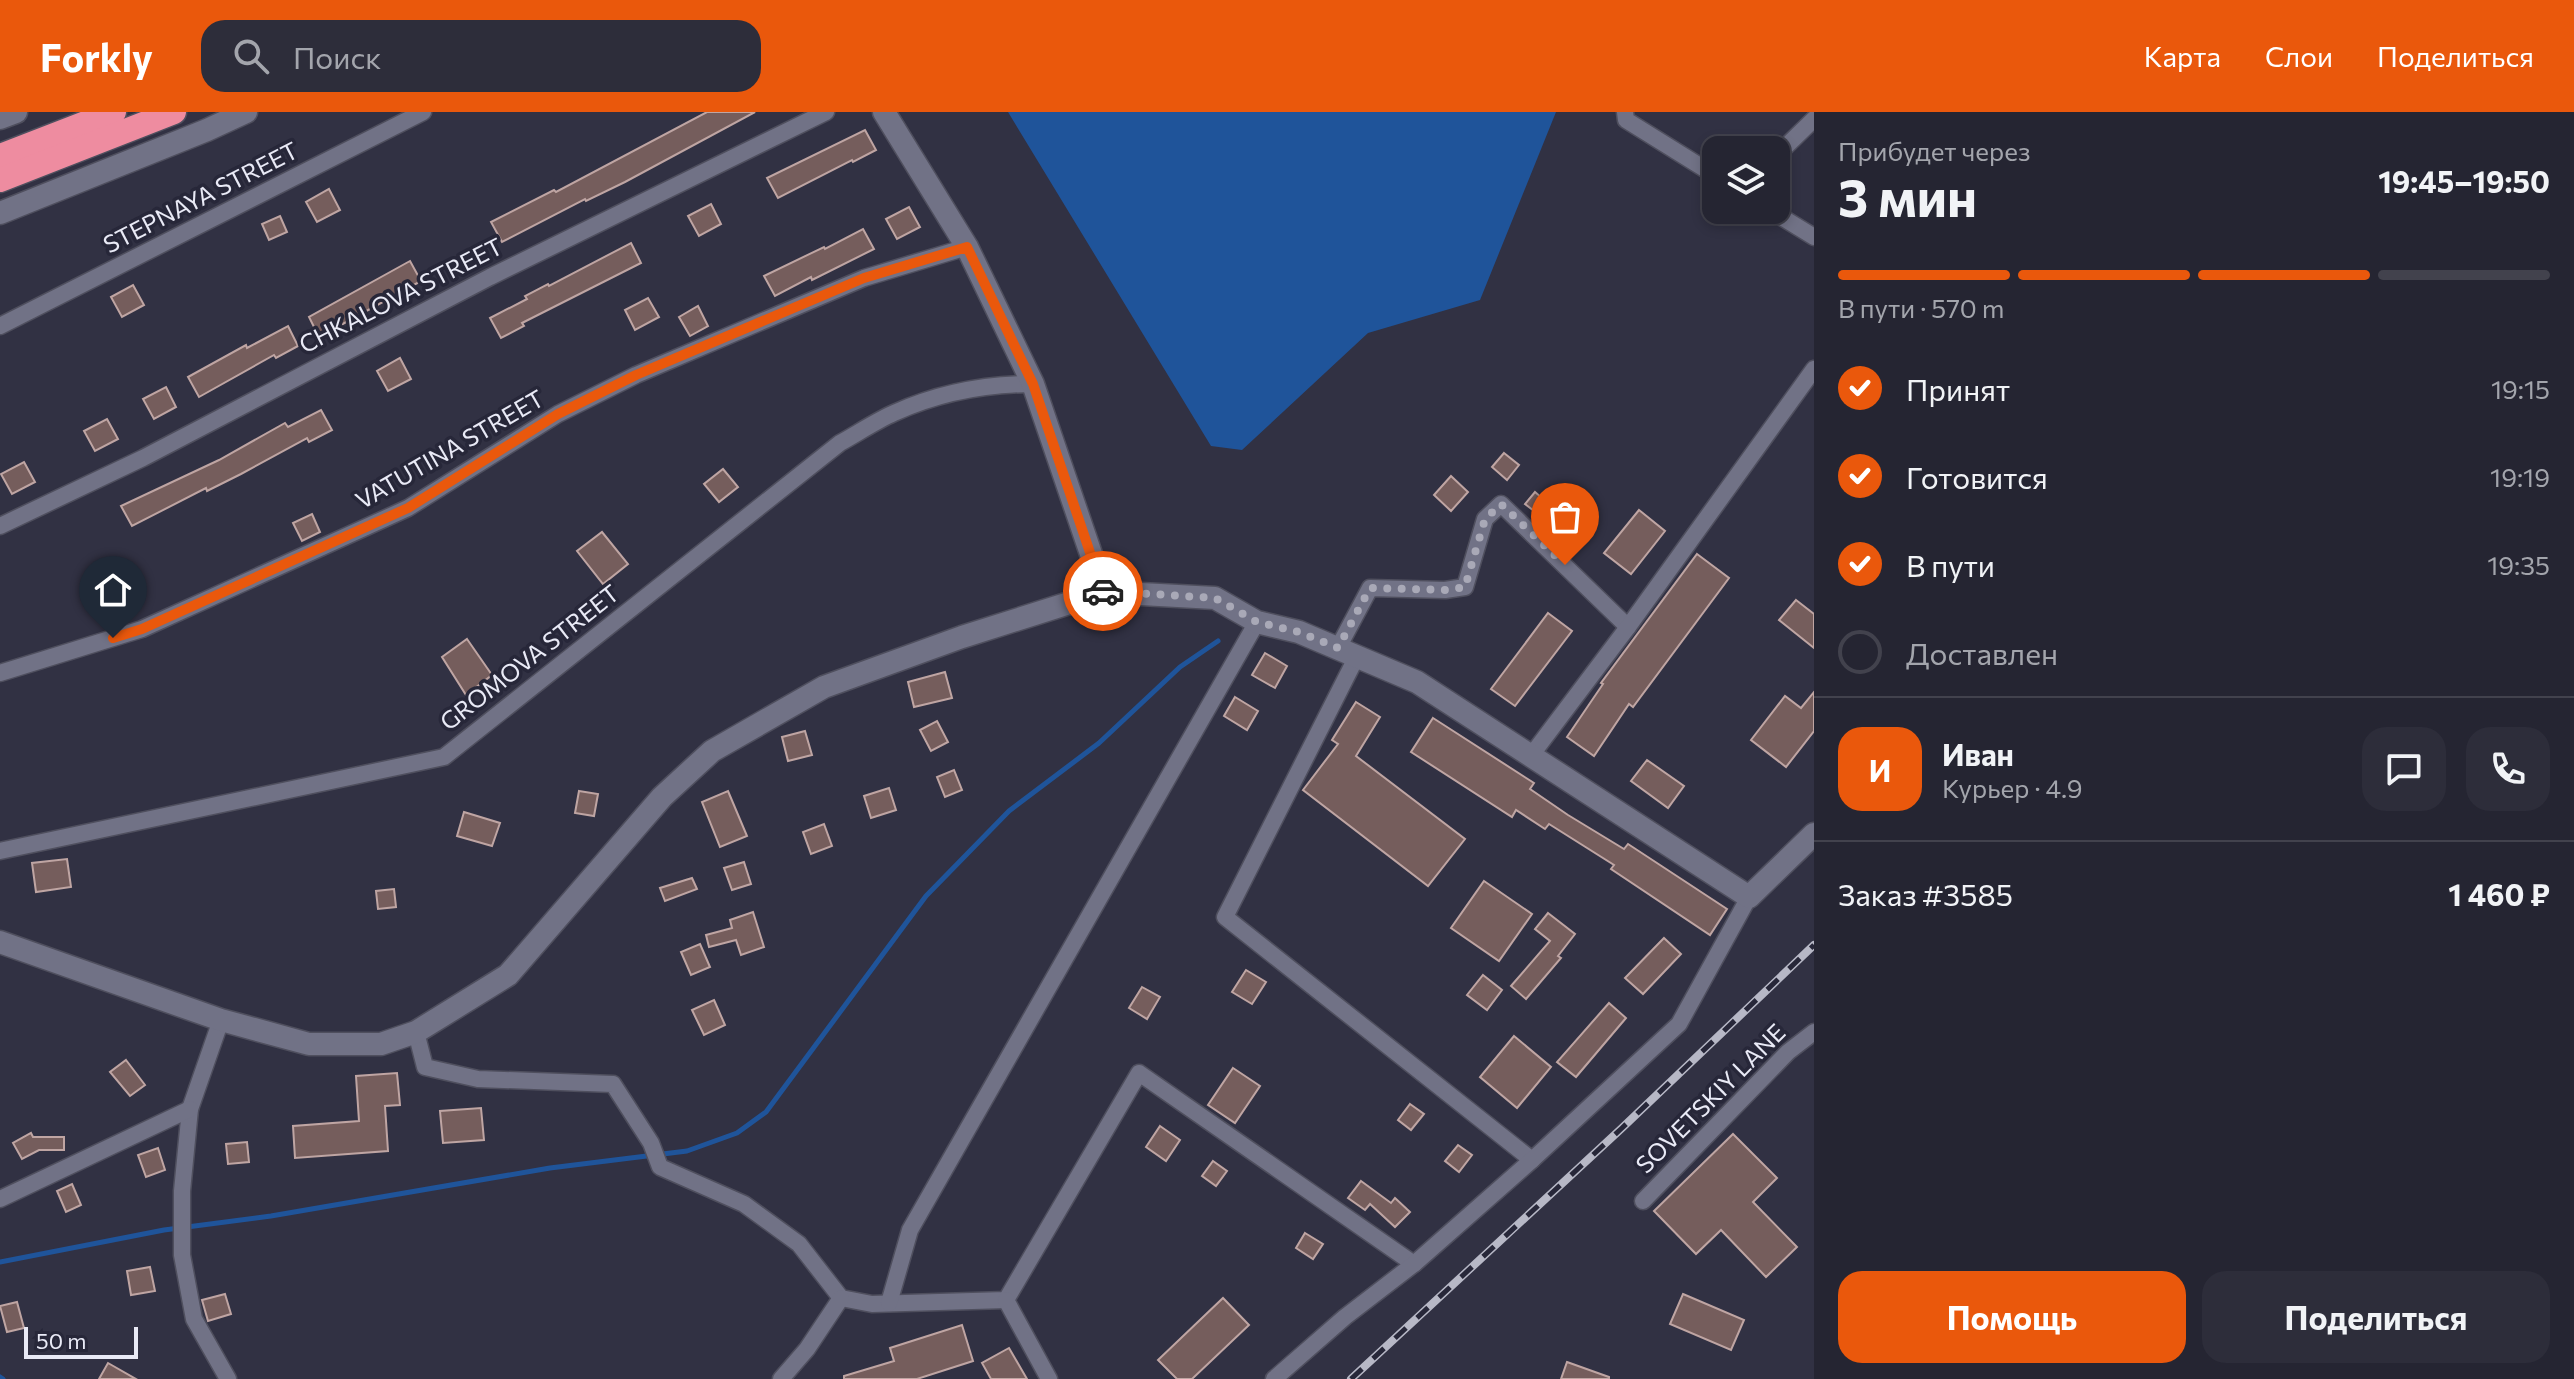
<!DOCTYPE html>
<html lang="ru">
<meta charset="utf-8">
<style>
:root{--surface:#252532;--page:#2d2d3a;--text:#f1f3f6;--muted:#a3a5ac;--line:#42424d;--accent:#ea580c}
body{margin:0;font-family:Commissioner,sans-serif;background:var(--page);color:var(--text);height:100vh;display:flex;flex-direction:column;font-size:30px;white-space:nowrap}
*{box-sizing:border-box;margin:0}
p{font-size:26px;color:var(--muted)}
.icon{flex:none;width:44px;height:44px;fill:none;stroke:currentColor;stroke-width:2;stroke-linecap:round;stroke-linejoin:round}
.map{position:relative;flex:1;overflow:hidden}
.sheet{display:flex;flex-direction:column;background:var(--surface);width:760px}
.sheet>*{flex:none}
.buttons{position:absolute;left:1702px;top:24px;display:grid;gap:16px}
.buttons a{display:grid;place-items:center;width:88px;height:88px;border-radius:16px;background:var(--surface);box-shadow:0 4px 12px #0003,0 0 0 2px var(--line);font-size:40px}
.scale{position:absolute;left:24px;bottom:20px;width:114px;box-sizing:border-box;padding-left:8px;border:4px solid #e9eaf6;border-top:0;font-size:22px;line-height:28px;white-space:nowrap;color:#e9eaf6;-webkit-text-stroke:6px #272739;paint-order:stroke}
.pin{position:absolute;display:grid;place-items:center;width:68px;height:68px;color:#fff;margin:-82px -34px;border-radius:50% 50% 50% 0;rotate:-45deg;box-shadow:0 0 8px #0007}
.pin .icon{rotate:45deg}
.courier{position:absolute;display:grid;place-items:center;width:80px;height:80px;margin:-40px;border:6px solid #ea580c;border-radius:50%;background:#fff;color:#222;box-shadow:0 2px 10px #0007}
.overview em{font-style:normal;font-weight:700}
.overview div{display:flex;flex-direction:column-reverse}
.overview{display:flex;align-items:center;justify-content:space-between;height:136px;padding:0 24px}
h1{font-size:52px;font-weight:700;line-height:60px}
.bar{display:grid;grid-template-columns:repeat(4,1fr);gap:12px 8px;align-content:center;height:96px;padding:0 24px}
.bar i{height:10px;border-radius:6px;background:var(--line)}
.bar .selected{background:var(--accent)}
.bar p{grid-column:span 4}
.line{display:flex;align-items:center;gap:20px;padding:0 24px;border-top:2px solid var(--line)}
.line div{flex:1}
.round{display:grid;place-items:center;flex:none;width:84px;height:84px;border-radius:24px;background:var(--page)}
ol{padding:0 24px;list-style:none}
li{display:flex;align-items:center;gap:24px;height:88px}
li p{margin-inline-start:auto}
li .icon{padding:8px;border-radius:50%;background:var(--accent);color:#fff;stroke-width:4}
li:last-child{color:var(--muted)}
li i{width:44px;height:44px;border:4px solid var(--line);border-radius:50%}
.action{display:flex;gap:16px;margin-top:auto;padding:16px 24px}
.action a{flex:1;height:92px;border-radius:24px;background:var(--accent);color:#fff;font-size:32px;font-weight:700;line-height:92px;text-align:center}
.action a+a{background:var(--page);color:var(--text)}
header{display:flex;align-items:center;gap:48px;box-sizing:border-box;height:112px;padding:0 40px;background:var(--accent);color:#fff}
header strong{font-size:38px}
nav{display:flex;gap:44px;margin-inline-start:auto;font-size:28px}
.search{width:560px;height:72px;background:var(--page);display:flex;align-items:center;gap:20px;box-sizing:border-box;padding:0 28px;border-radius:24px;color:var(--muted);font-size:30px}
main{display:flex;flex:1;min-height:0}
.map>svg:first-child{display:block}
.water{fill:#1f549a}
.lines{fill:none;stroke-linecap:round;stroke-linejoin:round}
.stream{stroke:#1f549a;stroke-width:5}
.building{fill:#755d5c;stroke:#bfa5a3;stroke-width:2}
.street-casing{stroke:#4f4f5e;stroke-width:19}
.secondary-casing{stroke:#4f4f5e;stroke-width:25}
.highway-casing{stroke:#4f4f5e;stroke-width:27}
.street{stroke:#717286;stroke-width:16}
.secondary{stroke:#717286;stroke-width:22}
.highway{stroke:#ee8ca0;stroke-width:24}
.rail-casing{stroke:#b7b8c6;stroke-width:8}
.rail{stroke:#272739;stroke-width:5;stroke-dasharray:15;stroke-linecap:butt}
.done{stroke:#a9a9b7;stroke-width:8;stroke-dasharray:0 14.4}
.route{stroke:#ea580c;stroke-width:10}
.labels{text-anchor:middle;stroke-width:7;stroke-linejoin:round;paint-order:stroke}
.street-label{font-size:24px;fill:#e9eaf6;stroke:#272739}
</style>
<header>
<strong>Forkly</strong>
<div class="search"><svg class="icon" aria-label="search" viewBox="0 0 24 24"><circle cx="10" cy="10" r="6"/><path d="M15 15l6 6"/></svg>Поиск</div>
<nav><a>Карта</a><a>Слои</a><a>Поделиться</a></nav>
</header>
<main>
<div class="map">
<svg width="1814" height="1267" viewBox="0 0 1814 1267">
<rect width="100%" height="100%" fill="#313143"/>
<path class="water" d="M1008 0H1556L1480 188 1368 221 1242 338 1211 334Z"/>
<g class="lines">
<g class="stream">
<path d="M0 1150 164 1118 271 1104 550 1056 687 1039 737 1021 766 1000 926 784 1009 699 1099 631 1180 555 1218 529"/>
<path d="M0 1265 3 1267"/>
</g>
</g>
<g class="building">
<path d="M707 0H755L625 70 586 89 585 87 502 130 491 110 554 78 556 80Z"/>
<path d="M865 18 876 38 853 50 852 48 778 86 767 66Z"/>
<path d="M329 77 340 98 317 110 306 90Z"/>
<path d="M711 92 721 112 699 124 688 104Z"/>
<path d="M909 95 920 115 897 127 886 107Z"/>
<path d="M280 104 287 120 269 128 262 112Z"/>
<path d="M863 117 874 137 812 168 811 165 775 184 764 164 824 135 825 137Z"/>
<path d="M631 131 641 151 522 211 524 214 501 226 490 206 527 187 525 184 548 172 549 174Z"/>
<path d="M410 149 421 169 319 225 309 205Z"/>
<path d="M133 173 144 193 122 205 111 185Z"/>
<path d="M648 186 659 205 635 218 625 198Z"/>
<path d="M698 194 708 214 690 224 679 205Z"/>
<path d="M288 214 298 234 276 246 274 243 199 285 188 265 246 233 247 236Z"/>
<path d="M400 246 411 267 388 279 377 259Z"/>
<path d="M166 275 176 295 154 307 143 287Z"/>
<path d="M321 298 332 318 309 330 307 326 241 362 207 379 206 376 132 414 121 394 219 348 285 311 288 315Z"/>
<path d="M107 307 118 327 95 339 84 319Z"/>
<path d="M1504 341 1519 353 1507 368 1492 355Z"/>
<path d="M24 350 35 370 12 382 1 362Z"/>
<path d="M723 357 738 375 719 390 704 372Z"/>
<path d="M1451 364 1468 380 1451 399 1434 383Z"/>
<path d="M1535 380 1556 398 1547 409 1525 392Z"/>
<path d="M1639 398 1665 419 1631 462 1604 441Z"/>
<path d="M312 402 320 420 302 429 293 411Z"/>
<path d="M602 420 628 452 603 472 577 439Z"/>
<path d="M1697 442 1729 466 1633 595 1629 592 1594 644 1567 625 1603 572 1601 571Z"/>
<path d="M1796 488 1814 502V536L1779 508Z"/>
<path d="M1548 501 1572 519 1515 594 1491 577Z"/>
<path d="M467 527 492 563 466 583 442 545Z"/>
<path d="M1265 541 1287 554 1275 576 1252 563Z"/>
<path d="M945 560 952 586 914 595 908 570Z"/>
<path d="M1814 580V619L1786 655 1751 628 1785 584 1801 596Z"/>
<path d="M1235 585 1258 599 1247 618 1224 604Z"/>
<path d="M1356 590 1380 605 1356 644 1465 727 1428 774 1303 678 1338 632 1332 628Z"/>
<path d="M1433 606 1534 671 1530 677 1568 703 1624 737 1628 732 1727 797 1710 823 1611 757 1614 753 1549 712 1545 717 1516 698 1512 705 1411 640Z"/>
<path d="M937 609 948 630 931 639 920 618Z"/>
<path d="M805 619 812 643 788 649 782 625Z"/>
<path d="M1647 648 1684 674 1668 696 1631 669Z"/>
<path d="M954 658 962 678 945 685 937 665Z"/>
<path d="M889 676 896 698 871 706 864 684Z"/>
<path d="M579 679 598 682 594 704 575 701Z"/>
<path d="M728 679 747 724 720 735 702 690Z"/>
<path d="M464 700 500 711 492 734 457 724Z"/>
<path d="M824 712 832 734 811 742 803 720Z"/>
<path d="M67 747 71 775 36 780 32 751Z"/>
<path d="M744 750 751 772 732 778 724 756Z"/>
<path d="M692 766 697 777 665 789 660 776Z"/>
<path d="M1484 769 1532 802 1499 849 1451 816Z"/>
<path d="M394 777 396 795 378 797 376 779Z"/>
<path d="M753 800 764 835 741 843 736 828 709 835 706 823 732 816 730 808Z"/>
<path d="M1548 801 1575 822 1558 844 1561 846 1526 887 1511 874 1550 829 1535 817Z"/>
<path d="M1664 826 1681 842 1643 882 1625 866Z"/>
<path d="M700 832 710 855 691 863 681 840Z"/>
<path d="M1246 858 1266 870 1252 892 1232 880Z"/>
<path d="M1483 863 1502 878 1487 898 1467 883Z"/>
<path d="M1142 875 1160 885 1147 907 1129 896Z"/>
<path d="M714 888 725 913 704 923 692 898Z"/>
<path d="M1609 891 1626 906 1576 965 1557 950Z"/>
<path d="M1514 924 1551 955 1517 996 1480 965Z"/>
<path d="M126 948 145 973 130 984 110 960Z"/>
<path d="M1233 956 1260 974 1235 1011 1208 993Z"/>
<path d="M397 961 400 993 385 994 388 1039 295 1046 293 1014 359 1009 356 964Z"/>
<path d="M1410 992 1424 1002 1411 1018 1398 1008Z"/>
<path d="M481 996 484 1028 443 1031 440 999Z"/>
<path d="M1160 1014 1180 1028 1166 1049 1146 1035Z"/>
<path d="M31 1021 33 1025H64V1038H39L22 1047 13 1031Z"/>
<path d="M1733 1022 1777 1066 1753 1090 1797 1135 1766 1165 1721 1118 1696 1142 1654 1099Z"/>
<path d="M247 1030 249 1050 228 1052 226 1032Z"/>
<path d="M1458 1033 1472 1043 1459 1060 1445 1049Z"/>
<path d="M158 1036 165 1058 146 1065 138 1043Z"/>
<path d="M1213 1049 1227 1059 1216 1074 1202 1064Z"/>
<path d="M1361 1069 1391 1091 1395 1086 1410 1100 1395 1115 1370 1092 1365 1098 1348 1086Z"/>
<path d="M72 1072 81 1093 66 1100 57 1079Z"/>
<path d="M1305 1121 1323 1132 1313 1147 1296 1136Z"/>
<path d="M150 1155 155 1179 131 1183 127 1159Z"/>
<path d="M225 1182 231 1202 208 1209 202 1188Z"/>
<path d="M1683 1182 1744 1208 1731 1238 1670 1212Z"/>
<path d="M1223 1186 1249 1213 1192 1267H1177L1158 1248Z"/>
<path d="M17 1190 24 1216 7 1220 0 1194Z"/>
<path d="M962 1213 973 1249 917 1267H844V1264L894 1249 890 1236Z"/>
<path d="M1009 1236 1027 1267H991L982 1251Z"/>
<path d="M1567 1250 1609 1265V1267H1561Z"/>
<path d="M108 1251 136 1267H99Z"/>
</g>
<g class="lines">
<g class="street-casing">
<g id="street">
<path d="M1625 0 1626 8 1716 64"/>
<path d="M1776 44 1814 7"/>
<path d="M1770 98 1814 125"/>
<path d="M0 214 423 0"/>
<path d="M0 414 143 346 490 165 826 0"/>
<path d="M1338 536 1370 476 1445 478 1465 475 1485 407 1501 392 1628 515"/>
<path d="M1357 544 1225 805 1532 1048"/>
<path d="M0 561 142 517 408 396 558 302 636 263 864 166 967 135"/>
<path d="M1530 645 1628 515 1814 257"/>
<path d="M0 739 444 645 840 331C858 321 876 309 894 301 938 281 986 272 1033 272"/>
<path d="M221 908 190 997 182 1079V1143L194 1207 228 1267"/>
<path d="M416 920 425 955 478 967 613 972 651 1031 660 1055 744 1092 799 1132 841 1186 872 1192 1006 1188 1139 961 1414 1152"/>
<path d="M0 1087 190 997"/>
<path d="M1643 1089 1788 940 1814 920"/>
<path d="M1006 1188 1049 1267"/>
<path d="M889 1191 910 1118 1257 510"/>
<path d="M781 1267 807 1237 841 1186"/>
<path d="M1274 1267 1345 1205 1414 1152 1532 1048 1679 912 1749 785"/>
</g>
</g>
<g class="secondary-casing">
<g id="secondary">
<path d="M884 0 967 135 1033 272 1104 480"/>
<path d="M0 6 16 0"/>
<path d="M0 101 207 18 246 0"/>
<path d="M0 830 221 908 309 932H381L416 920 508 863 662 685 712 639 824 575 962 525 1104 480 1215 486 1257 510 1299 520 1417 570 1749 785 1814 722"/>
</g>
</g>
<g class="highway-casing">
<g id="highway">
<path d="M0 44 114 0"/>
<path d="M0 68 174 0"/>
</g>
</g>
<use href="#street" class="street"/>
<use href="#secondary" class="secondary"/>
<use href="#highway" class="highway"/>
<g class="rail-casing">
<path id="rail" d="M1351 1267 1622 1016 1814 833"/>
</g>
<use href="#rail" class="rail"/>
</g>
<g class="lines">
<path class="done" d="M1103 479 1215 486 1257 510 1299 520 1338 536 1370 476 1445 478 1465 475 1485 407 1501 392 1565 453"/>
<path class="route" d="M113 526 142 517 408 396 558 302 636 263 864 166 967 135 1033 272 1103 479"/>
</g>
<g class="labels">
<g class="street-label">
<text transform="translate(201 86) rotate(-27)" y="8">STEPNAYA STREET</text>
<text transform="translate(401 184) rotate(-27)" y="8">CHKALOVA STREET</text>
<text transform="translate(450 338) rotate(-30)" y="8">VATUTINA STREET</text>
<text transform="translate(530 546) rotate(-38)" y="8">GROMOVA STREET</text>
<text transform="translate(1711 987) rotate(-45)" y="8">SOVETSKIY LANE</text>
</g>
</g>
</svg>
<div class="buttons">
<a><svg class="icon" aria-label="layers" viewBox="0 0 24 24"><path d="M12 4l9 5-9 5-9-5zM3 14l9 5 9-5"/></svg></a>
</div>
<div class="scale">50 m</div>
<div class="pin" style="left:1565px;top:453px;background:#ea580c"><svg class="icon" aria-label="bag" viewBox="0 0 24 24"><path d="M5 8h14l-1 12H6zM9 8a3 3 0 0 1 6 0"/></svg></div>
<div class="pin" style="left:113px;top:526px;background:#1f2937"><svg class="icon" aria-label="home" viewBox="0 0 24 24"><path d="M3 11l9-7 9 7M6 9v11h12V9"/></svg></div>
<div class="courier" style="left:1103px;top:479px"><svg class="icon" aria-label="car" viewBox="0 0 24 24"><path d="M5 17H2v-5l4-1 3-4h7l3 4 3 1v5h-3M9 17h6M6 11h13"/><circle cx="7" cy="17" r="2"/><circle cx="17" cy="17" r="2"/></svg></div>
</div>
<section class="sheet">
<div class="overview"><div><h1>3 мин</h1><p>Прибудет через</p></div><em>19:45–19:50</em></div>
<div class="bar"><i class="selected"></i><i class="selected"></i><i class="selected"></i><i></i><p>В пути · 570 m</p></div>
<ol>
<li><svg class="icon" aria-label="check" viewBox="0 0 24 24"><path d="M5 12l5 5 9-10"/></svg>Принят<p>19:15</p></li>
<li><svg class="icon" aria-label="check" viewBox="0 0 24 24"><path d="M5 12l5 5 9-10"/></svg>Готовится<p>19:19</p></li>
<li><svg class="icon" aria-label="check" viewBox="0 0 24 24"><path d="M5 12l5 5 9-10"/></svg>В пути<p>19:35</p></li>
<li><i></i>Доставлен</li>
</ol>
<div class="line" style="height:144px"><b class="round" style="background:var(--accent);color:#fff">И</b><div><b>Иван</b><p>Курьер · 4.9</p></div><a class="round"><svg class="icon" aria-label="chat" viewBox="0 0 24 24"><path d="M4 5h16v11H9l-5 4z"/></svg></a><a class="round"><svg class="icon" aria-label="phone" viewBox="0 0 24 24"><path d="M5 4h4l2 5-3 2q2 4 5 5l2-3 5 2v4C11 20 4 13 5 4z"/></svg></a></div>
<div class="line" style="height:104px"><div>Заказ #3585</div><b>1 460 ₽</b></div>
<div class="action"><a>Помощь</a><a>Поделиться</a></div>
</section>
</main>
